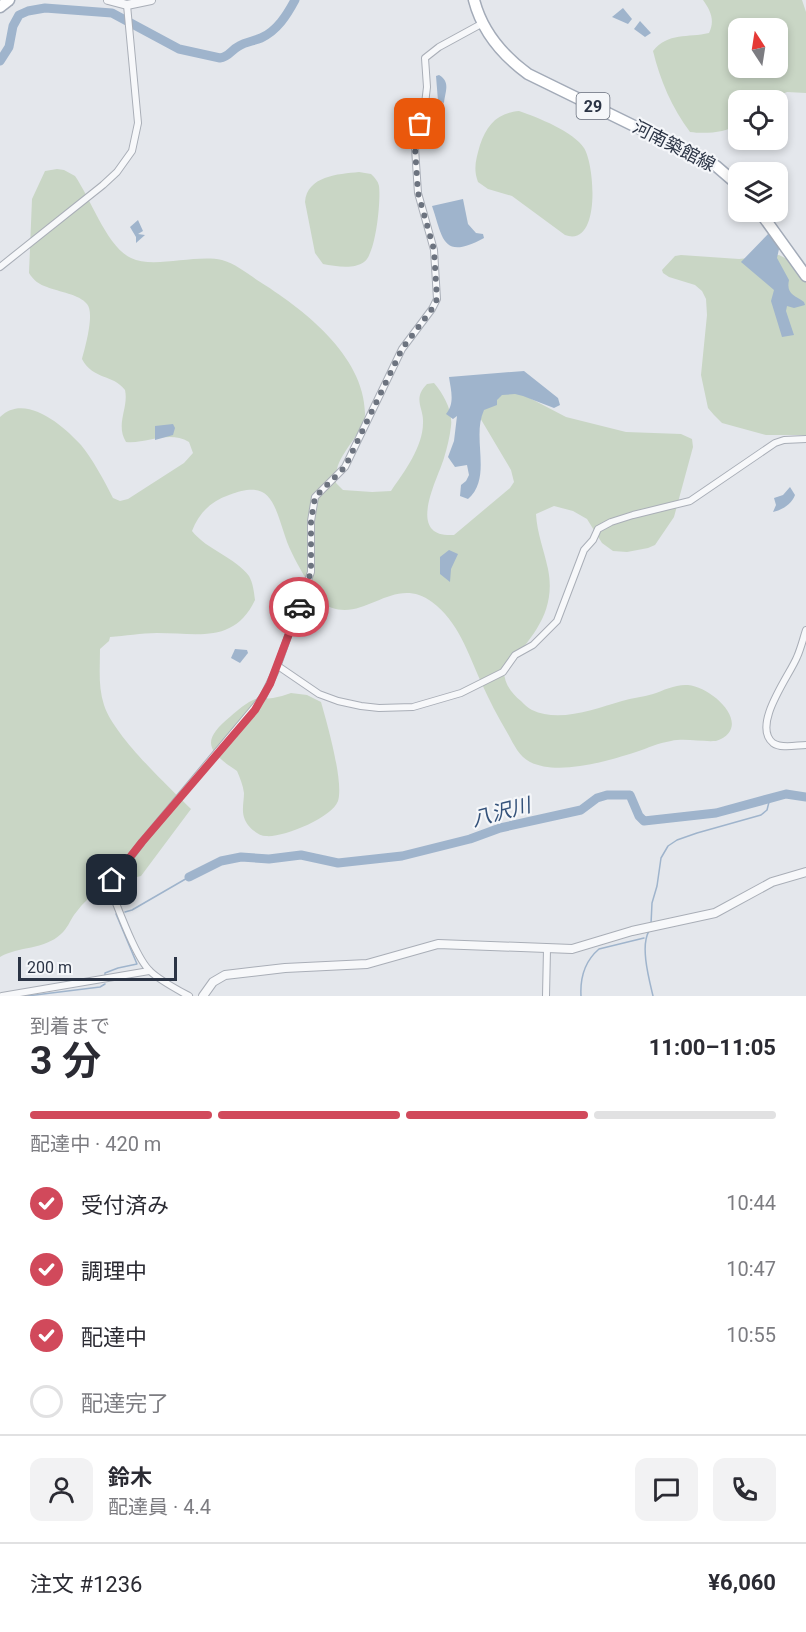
<!DOCTYPE html>
<html lang="ja">
<meta charset="utf-8">
<style>
:root{--surface:#fff;--page:#f2f2f3;--text:#2b2b33;--muted:#7c7c81;--line:#e1e1e2;--accent:#d1495b}
body{margin:0;font-family:Roboto,"Noto Sans JP",sans-serif;background:var(--page);color:var(--text);height:100vh;display:flex;flex-direction:column;font-size:22px;white-space:nowrap}
*{box-sizing:border-box;margin:0}
p{font-size:20px;color:var(--muted)}
.icon{flex:none;width:33px;height:33px;fill:none;stroke:currentColor;stroke-width:2;stroke-linecap:round;stroke-linejoin:round}
.map{position:relative;height:996px;overflow:hidden}
.panel{display:flex;flex-direction:column;background:var(--surface);flex:1}
.panel>*{flex:none}
.needle{width:39px;rotate:348deg}
.controls{position:absolute;left:728px;top:18px;display:grid;gap:12px}
.controls a{display:grid;place-items:center;width:60px;height:60px;border-radius:12px;background:var(--surface);box-shadow:0 3px 9px #0003;font-size:30px}
.scale{position:absolute;left:18px;bottom:15px;width:159px;box-sizing:border-box;padding-left:6px;border:3px solid #2b3445;border-top:0;font-size:16px;line-height:21px;white-space:nowrap;color:#2b3445;-webkit-text-stroke:4px #f4f6f9;paint-order:stroke}
.pin{position:absolute;display:grid;place-items:center;width:51px;height:51px;color:#fff;margin:-26px;border-radius:12px;box-shadow:0 3px 9px #0006}
.courier{position:absolute;display:grid;place-items:center;width:60px;height:60px;margin:-30px;border:4px solid #d1495b;border-radius:50%;background:#fff;color:#222;box-shadow:0 2px 8px #0007}
.overview em{font-style:normal;font-weight:700}
.overview div{display:flex;flex-direction:column-reverse}
.overview{display:flex;align-items:center;justify-content:space-between;height:102px;padding:0 30px}
h1{font-size:39px;font-weight:700;line-height:45px}
.bar{display:grid;grid-template-columns:repeat(4,1fr);gap:9px 6px;align-content:center;height:72px;padding:0 30px}
.bar i{height:8px;border-radius:4px;background:var(--line)}
.bar .active{background:var(--accent)}
.bar p{grid-column:span 4}
.line{display:flex;align-items:center;gap:15px;padding:0 30px;border-top:2px solid var(--line)}
.line div{flex:1}
.round{display:grid;place-items:center;flex:none;width:63px;height:63px;border-radius:12px;background:var(--page)}
ol{padding:0 30px;list-style:none}
li{display:flex;align-items:center;gap:18px;height:66px}
li p{margin-inline-start:auto}
li .icon{padding:6px;border-radius:50%;background:var(--accent);color:#fff;stroke-width:4}
li:last-child{color:var(--muted)}
li i{width:33px;height:33px;border:3px solid var(--line);border-radius:50%}
.map>svg:first-child{display:block}
.green{fill:#c9d6c5;fill-rule:evenodd}
.water{fill:#9fb4cc}
.lines{fill:none;stroke-linecap:round;stroke-linejoin:round}
.stream{stroke:#9fb4cc;stroke-width:1.5}
.river{stroke:#9fb4cc;stroke-width:9}
.minor-casing{stroke:#a9aeb7;stroke-width:8}
.tertiary-casing{stroke:#a9aeb7;stroke-width:10}
.primary-casing{stroke:#a3abb8;stroke-width:13}
.minor{stroke:#f7f8fa;stroke-width:6}
.tertiary{stroke:#f7f8fa;stroke-width:8}
.primary{stroke:#fff;stroke-width:10}
.done{stroke:#6c737f;stroke-width:6;stroke-dasharray:0 10.8}
.route{stroke:#d1495b;stroke-width:8}
.labels{text-anchor:middle;stroke-width:4.5;stroke-linejoin:round;paint-order:stroke}
.shield{fill:#f4f6f9;stroke:#676e7b;stroke-width:1.5}
.shield-label{font-size:16px;font-weight:bold;fill:#2b3445}
.street-label{font-size:18px;fill:#2b3445;stroke:#f4f6f9}
.water-label{font-size:20px;font-style:italic;fill:#34527a;stroke:#f4f6f9}
</style>
<div class="map">
<svg width="806" height="996" viewBox="0 0 806 996">
<rect width="100%" height="100%" fill="#e4e7ec"/>
<g class="green">
<path d="M703 0H802L806 12V93L787 92 769 100H738V124C726 133 705 134 690 132 672 108 660 80 653 51 668 32 688 38 709 33 715 21 711 11 703 0ZM777 28V68H738V28Z"/>
<path d="M519 111C537 117 574 132 584 148 595 165 601 248 565 235L512 196 488 189 478 182C473 169 476 159 480 145 487 125 497 113 519 111Z"/>
<path d="M57 169 64 170 75 176C91 199 107 247 131 258 153 269 195 254 222 260 234 263 247 273 257 280 302 308 364 355 365 413 366 429 341 451 337 469 336 473 336 478 336 483L343 490 372 492 391 491C404 472 423 447 423 423 424 408 412 399 427 384L434 383C443 393 453 411 451 426 450 436 447 448 444 458 437 481 405 538 454 535L510 488 514 482 511 470 473 406 501 383 566 417 626 432 681 434 692 439 693 447 674 517 655 545 648 548 627 552 613 551 602 543 587 519 573 511 554 506 536 514C537 533 544 550 548 569 557 614 530 639 504 671 504 683 511 693 521 701 524 704 528 708 532 710 559 723 595 709 622 701 632 698 643 697 653 694 664 690 676 684 688 685 713 687 755 727 716 741 701 742 685 738 671 741 658 743 648 748 636 752 608 761 558 776 530 762 519 756 514 745 508 734 498 717 489 700 481 682 468 653 458 621 432 602 390 571 360 633 318 600 313 596 310 587 307 581 299 566 290 552 285 536 274 504 271 478 229 495 211 501 199 513 192 531 207 550 235 557 249 576 253 583 254 592 255 600 234 644 198 633 157 633 141 633 125 636 110 637L109 641 100 649C100 668 98 687 104 705 114 736 167 785 191 809L141 876C108 885 96 886 74 915 70 921 67 929 61 934 44 950 19 946 0 957V417C25 392 64 426 81 445 93 460 104 480 113 498L120 501 128 499 184 463 193 453 189 442C168 430 148 444 126 442 115 424 129 408 125 390 113 374 93 380 82 359 85 348 95 313 87 304 79 294 59 292 47 287 40 285 33 280 29 273L32 199 45 171Z"/>
<path d="M359 172 371 174C375 178 378 181 379 186 381 200 376 254 364 262 353 270 335 266 323 264L315 253 305 202C307 176 338 174 359 172Z"/>
<path d="M681 255 739 259 779 255 791 261 806 272V435H766L722 423 714 415 708 408 701 375 707 315 706 299 702 291 695 285 669 277 663 273 662 270 675 256Z"/>
<path d="M291 693 307 695 321 702C327 723 344 782 338 801 332 818 282 838 266 836 258 836 248 827 245 820 241 811 244 802 244 793 243 785 240 778 237 771 205 750 202 740 231 716 238 710 249 700 259 698 263 698 268 699 273 698 279 697 285 695 291 693Z"/>
</g>
<g class="water">
<path d="M623 8 632 19 628 24 612 17Z"/>
<path d="M640 21 651 33 645 37 634 29Z"/>
<path d="M439 75C451 82 445 92 444 103L438 101 436 76Z"/>
<path d="M463 199 468 224 476 233 483 234 484 238C442 261 443 238 432 206Z"/>
<path d="M138 220 143 231 138 234 145 235 136 243V237L130 227Z"/>
<path d="M770 232 779 249 777 258 789 280C786 294 794 295 804 302L805 305 794 308 787 306 786 311 794 335 782 337 771 301 774 290 741 262Z"/>
<path d="M524 371 558 398 560 405 554 408 523 396 515 394 502 395 497 400V405L484 410C471 438 493 477 468 499L460 496 461 485 466 481 469 475 467 465 455 467 448 457 454 441 457 416 453 419 446 414C455 403 451 391 449 377Z"/>
<path d="M173 424 175 428 173 435 155 440V426Z"/>
<path d="M790 487 795 495C792 504 782 510 773 512L776 505 774 498 783 495Z"/>
<path d="M449 550 458 554 451 569 450 582 440 574V557Z"/>
<path d="M235 649 247 650 248 653 240 663 231 658Z"/>
</g>
<g class="lines">
<g class="stream">
<path d="M125 912 132 910 189 877"/>
<path d="M651 924 652 903 657 886 661 858 668 846 677 840 697 833 761 815 767 810 770 798"/>
<path d="M649 931C640 946 649 979 653 996"/>
<path d="M105 975V973L118 968 137 964 116 914"/>
<path d="M27 996 100 987 105 984"/>
<path d="M581 996C580 978 585 961 599 949L644 938"/>
</g>
<g class="river">
<path d="M0 61 9 47 13 26 19 15 28 11 45 8 112 13 179 49 220 58C229 57 231 50 239 46 245 42 254 41 261 38 277 31 287 15 295 0"/>
<path d="M189 877 221 861 241 857 269 859 301 855 338 863 402 856 470 839 500 828 581 810 597 798 607 795H630L639 816 644 821 716 813 786 794 806 797"/>
</g>
<g class="minor-casing">
<g id="minor">
<path d="M0 267 103 185 117 172 132 151 138 123 127 5"/>
<path d="M806 630C803 639 801 648 797 657 790 675 751 725 773 743 781 749 797 745 806 745"/>
<path d="M278 666 319 694 338 701 361 706 379 708 413 707 461 693 503 672 515 655 533 645 557 621 584 550 593 540 598 529 611 522 633 515 690 501 775 443 784 440 806 439"/>
<path d="M2 996 149 971"/>
<path d="M189 996C178 990 159 980 150 971 136 958 119 910 111 891V883L142 842 263 697 276 670 311 572V521L315 497 345 467 402 349 432 309 437 299 434 250 418 193 415 148 424 112 427 87 425 58 439 47 483 23"/>
<path d="M546 996 547 949"/>
</g>
</g>
<g class="tertiary-casing">
<g id="tertiary">
<path d="M108 0 127 5 151 0"/>
<path d="M203 996 213 982 225 975 285 968 367 964 438 944 572 949 632 931 715 913 772 882 806 872"/>
</g>
</g>
<g class="primary-casing">
<g id="primary">
<path d="M474 0C482 31 502 55 528 74L716 166 738 185"/>
<path d="M0 7 9 0"/>
<path d="M760 212 806 276"/>
</g>
</g>
<use href="#minor" class="minor"/>
<use href="#tertiary" class="tertiary"/>
<use href="#primary" class="primary"/>
</g>
<g class="lines">
<path class="done" d="M299 607 311 572V521L315 497 345 467 402 349 432 309 437 299 434 250 418 193 415 148 420 124"/>
<path class="route" d="M112 880 142 842 255 710 270 684 299 607"/>
</g>
<g class="labels">
<rect class="shield" x="576.5" y="93" width="33" height="26" rx="4.5"/>
<g class="shield-label">
<text x="593" y="112">29</text>
</g>
<g class="street-label">
<text transform="translate(674 146) rotate(27)" y="6">河南築館線</text>
</g>
<g class="water-label">
<text transform="translate(501 812) rotate(-15)" y="7">八沢川</text>
</g>
</g>
</svg>
<div class="controls">
<a><svg class="needle" viewBox="-14 -14 28 28"><path d="M0-13l5 13h-10z" fill="#e53935"/><path d="M0 13l5-13h-10z" fill="#7c7c81"/></svg></a>
<a><svg class="icon" aria-label="locate" viewBox="0 0 24 24"><circle cx="12" cy="12" r="6"/><path d="M12 2v4M12 18v4M2 12h4M18 12h4"/></svg></a>
<a><svg class="icon" aria-label="layers" viewBox="0 0 24 24"><path d="M12 4l9 5-9 5-9-5zM3 14l9 5 9-5"/></svg></a>
</div>
<div class="scale">200 m</div>
<div class="pin" style="left:420px;top:124px;background:#ea580c"><svg class="icon" aria-label="bag" viewBox="0 0 24 24"><path d="M5 8h14l-1 12H6zM9 8a3 3 0 0 1 6 0"/></svg></div>
<div class="pin" style="left:112px;top:880px;background:#1f2937"><svg class="icon" aria-label="home" viewBox="0 0 24 24"><path d="M3 11l9-7 9 7M6 9v11h12V9"/></svg></div>
<div class="courier" style="left:299px;top:607px"><svg class="icon" aria-label="car" viewBox="0 0 24 24"><path d="M5 17H2v-5l4-1 3-4h7l3 4 3 1v5h-3M9 17h6M6 11h13"/><circle cx="7" cy="17" r="2"/><circle cx="17" cy="17" r="2"/></svg></div>
</div>
<section class="panel">
<div class="overview"><div><h1>3 分</h1><p>到着まで</p></div><em>11:00–11:05</em></div>
<div class="bar"><i class="active"></i><i class="active"></i><i class="active"></i><i></i><p>配達中 · 420 m</p></div>
<ol>
<li><svg class="icon" aria-label="check" viewBox="0 0 24 24"><path d="M5 12l5 5 9-10"/></svg>受付済み<p>10:44</p></li>
<li><svg class="icon" aria-label="check" viewBox="0 0 24 24"><path d="M5 12l5 5 9-10"/></svg>調理中<p>10:47</p></li>
<li><svg class="icon" aria-label="check" viewBox="0 0 24 24"><path d="M5 12l5 5 9-10"/></svg>配達中<p>10:55</p></li>
<li><i></i>配達完了</li>
</ol>
<div class="line" style="height:108px"><a class="round"><svg class="icon" aria-label="person" viewBox="0 0 24 24"><circle cx="12" cy="8" r="4"/><path d="M4 21q1-7 8-7t8 7"/></svg></a><div><b>鈴木</b><p>配達員 · 4.4</p></div><a class="round"><svg class="icon" aria-label="chat" viewBox="0 0 24 24"><path d="M4 5h16v11H9l-5 4z"/></svg></a><a class="round"><svg class="icon" aria-label="phone" viewBox="0 0 24 24"><path d="M5 4h4l2 5-3 2q2 4 5 5l2-3 5 2v4C11 20 4 13 5 4z"/></svg></a></div>
<div class="line" style="height:78px"><div>注文 #1236</div><b>¥6,060</b></div>
</section>
